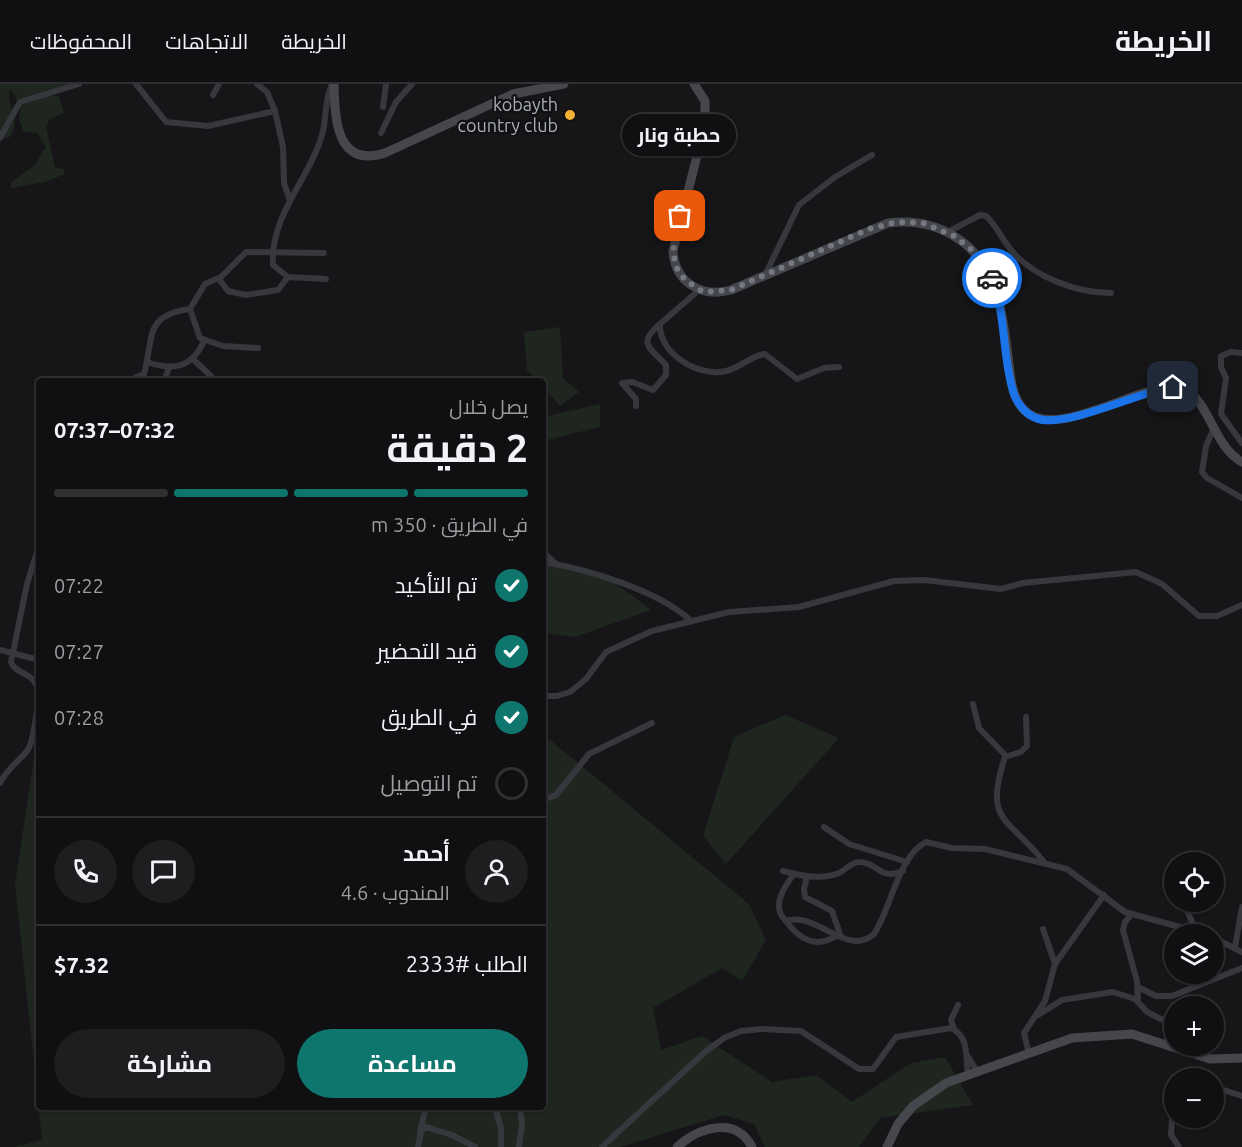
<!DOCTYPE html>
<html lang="ar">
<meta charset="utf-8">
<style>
:root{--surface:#101012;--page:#1e1e20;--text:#f1f3f6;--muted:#9c9d9f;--line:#303032;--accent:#0f766e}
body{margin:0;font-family:Ubuntu,Cairo,sans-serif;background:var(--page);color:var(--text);direction:rtl;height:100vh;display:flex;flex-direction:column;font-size:22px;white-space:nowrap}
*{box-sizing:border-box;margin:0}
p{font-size:20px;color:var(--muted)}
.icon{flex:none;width:33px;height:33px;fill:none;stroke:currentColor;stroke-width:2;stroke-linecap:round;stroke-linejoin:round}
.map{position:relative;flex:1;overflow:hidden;direction:ltr}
.details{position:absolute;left:36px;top:294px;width:510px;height:732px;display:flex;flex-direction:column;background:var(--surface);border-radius:6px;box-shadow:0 2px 4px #0004,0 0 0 2px var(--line);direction:rtl}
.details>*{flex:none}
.fabs{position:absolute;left:1164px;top:768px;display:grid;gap:12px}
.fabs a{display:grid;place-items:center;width:60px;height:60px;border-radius:50%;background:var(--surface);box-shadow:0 2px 4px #0004,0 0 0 2px var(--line);font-size:30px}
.pin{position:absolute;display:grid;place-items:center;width:51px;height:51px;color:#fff;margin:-26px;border-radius:12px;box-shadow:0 3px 9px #0006}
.courier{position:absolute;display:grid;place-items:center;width:60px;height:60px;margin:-30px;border:4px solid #1a73e8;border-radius:50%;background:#fff;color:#222;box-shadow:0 2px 8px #0007}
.bubble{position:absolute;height:42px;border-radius:21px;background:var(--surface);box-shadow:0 2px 4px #0004,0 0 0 2px var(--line);font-size:20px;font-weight:700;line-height:42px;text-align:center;direction:rtl}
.headline em{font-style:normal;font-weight:700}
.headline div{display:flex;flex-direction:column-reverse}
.headline{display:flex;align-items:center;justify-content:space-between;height:102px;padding:0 18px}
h1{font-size:39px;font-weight:700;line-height:45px}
.bar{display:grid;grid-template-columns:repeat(4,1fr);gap:9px 6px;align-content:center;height:72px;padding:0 18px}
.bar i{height:8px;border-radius:4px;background:var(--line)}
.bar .selected{background:var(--accent)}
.bar p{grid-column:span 4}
.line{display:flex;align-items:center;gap:15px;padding:0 18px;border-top:2px solid var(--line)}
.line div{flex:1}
.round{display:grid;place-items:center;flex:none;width:63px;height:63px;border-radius:32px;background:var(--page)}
ol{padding:0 18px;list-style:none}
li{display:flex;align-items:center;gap:18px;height:66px}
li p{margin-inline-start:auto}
li .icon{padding:6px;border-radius:50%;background:var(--accent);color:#fff;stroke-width:4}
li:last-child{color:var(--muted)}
li i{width:33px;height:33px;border:3px solid var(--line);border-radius:50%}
.button{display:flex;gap:12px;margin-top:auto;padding:12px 18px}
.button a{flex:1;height:69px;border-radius:36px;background:var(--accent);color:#fff;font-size:24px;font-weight:700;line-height:69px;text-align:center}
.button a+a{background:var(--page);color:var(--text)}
header{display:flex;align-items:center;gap:36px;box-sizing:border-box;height:84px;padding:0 30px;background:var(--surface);border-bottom:2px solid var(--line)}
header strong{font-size:28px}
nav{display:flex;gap:33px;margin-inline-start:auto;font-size:21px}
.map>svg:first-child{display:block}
.green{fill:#1e261f}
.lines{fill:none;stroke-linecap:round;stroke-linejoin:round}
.street{stroke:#37383d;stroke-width:6}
.secondary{stroke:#45474d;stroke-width:9}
.done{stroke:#757880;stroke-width:6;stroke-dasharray:0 10.8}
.route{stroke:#1a73e8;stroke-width:8}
.poi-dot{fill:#f2b134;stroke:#111113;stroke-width:2}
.labels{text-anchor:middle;stroke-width:4.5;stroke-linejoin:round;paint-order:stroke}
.poi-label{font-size:18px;fill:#a8adb8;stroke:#111113;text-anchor:end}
</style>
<header>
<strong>الخريطة</strong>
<nav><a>الخريطة</a><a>الاتجاهات</a><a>المحفوظات</a></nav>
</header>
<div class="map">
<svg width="1242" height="1063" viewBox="0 0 1242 1063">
<rect width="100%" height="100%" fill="#161618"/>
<g class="green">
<path d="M0 0H77L17 16 10 5C5 24 23 31 10 53L0 55Z"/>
<path d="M49 11 59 12 64 29 50 35 46 42 55 84 64 85 65 90 45 98 11 104V98L34 82 46 63 37 49 23 47 19 33 21 22 33 15Z"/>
<path d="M560 243 563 294 579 308 560 322 543 303V297H537L527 286 524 248Z"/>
<path d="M600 320V343L547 356 543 373V337L551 331Z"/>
<path d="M543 479 611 496 651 526 575 553 543 549Z"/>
<path d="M785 631 839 654 726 780 703 752 734 653Z"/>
<path d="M39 641V1023H543V650L749 820 766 856 742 897 722 884 653 924 661 966 702 952 772 998 816 991 852 1018 911 979 945 973 973 1021 880 1034 859 1063H765L754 1040 724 1031 620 1063H14L42 1056 15 800Z"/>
</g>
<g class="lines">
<g class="street">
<path d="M136 0 166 38 208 42 275 27 283 63 284 99 289 114"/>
<path d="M257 0 267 8 275 27"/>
<path d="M213 11 219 0"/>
<path d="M383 23 386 0"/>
<path d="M381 49 396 18 412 0"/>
<path d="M0 54 20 18 79 0"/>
<path d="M948 148 980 131 986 132C996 141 1002 155 1011 166 1033 193 1077 209 1111 209"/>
<path d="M766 189 799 121 835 93 872 71"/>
<path d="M288 193 273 181C270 131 309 96 322 51 327 34 324 17 332 0"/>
<path d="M219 195 228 207 246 211 278 206 288 193 326 195"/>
<path d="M699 206 660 240C658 269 699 294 726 287 740 284 750 272 765 270L797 295 824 284 839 283"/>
<path d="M258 264 223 262 200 254 190 225 205 200 221 193 246 168 324 169"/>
<path d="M1242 269 1231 268 1221 272V283L1226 294 1221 330 1242 359"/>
<path d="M193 275 216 297"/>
<path d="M147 278C173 287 192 284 204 257"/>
<path d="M128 297 144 290C154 253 144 231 190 225"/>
<path d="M164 297 169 284"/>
<path d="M636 322V315L622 299 632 298 653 306 666 291V281C651 264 636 260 660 240"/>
<path d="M1213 346 1206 362 1202 388 1207 394 1242 414"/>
<path d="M543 468 555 479"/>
<path d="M543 478C587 485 657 506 690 536"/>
<path d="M0 566 39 576"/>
<path d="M543 612H557L570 608 586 595 606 568 652 547 729 528 799 523 894 497 924 496 1001 505 1023 499 1136 488 1162 500 1199 532H1217L1242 521"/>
<path d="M973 620 979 644 1006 672"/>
<path d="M1026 633 1027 662 1021 668 1005 673C983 739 1008 732 1044 778"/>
<path d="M0 699C7 685 18 678 27 667 33 660 41 611 37 602 32 588 15 590 11 578L27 500 39 462"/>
<path d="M543 716 556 711 589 670 652 639"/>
<path d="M824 743 849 760 907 778"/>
<path d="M783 787C800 792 822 796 839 789 846 786 851 778 859 778 878 778 879 797 903 787"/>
<path d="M794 790C783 804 771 823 786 837 817 827 847 874 874 850 891 825 898 772 926 758L952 764 985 765 1067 785 1125 828 1205 850"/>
<path d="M807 792 804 805 805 813 832 827 841 853"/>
<path d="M1183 818 1196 846"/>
<path d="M1132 830 1125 838 1123 846 1137 897 1138 917"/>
<path d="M786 837C799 855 816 865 836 852"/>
<path d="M1043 845 1055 880"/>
<path d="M1214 854 1242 868"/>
<path d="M1235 863 1242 823"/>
<path d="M1138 903 1156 912H1172L1242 884"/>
<path d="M1038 931 1062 916 1113 908 1135 915 1147 928 1167 938 1169 949 1166 959"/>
<path d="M954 945 951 936 958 921"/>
<path d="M1029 970 1024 949 1045 917 1055 880 1104 811"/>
<path d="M967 971 977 987"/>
<path d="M1214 1003 1242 1012"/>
<path d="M1174 1005 1171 1051 1179 1063"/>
<path d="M495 1023 501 1044V1063"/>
<path d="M420 1048 426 1023"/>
<path d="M418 1063 421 1047 426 1043 452 1051 475 1063"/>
<path d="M519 1063 522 1040 520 1023"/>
<path d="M602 1063 705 968 724 954 741 947 762 945 801 947 859 985H873L896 953 951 944C970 953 965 973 968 990"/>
</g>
<g class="secondary">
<path d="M334 0C335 32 335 85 385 69L513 10 564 0"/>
<path d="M694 0 705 17V40L673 167C675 199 702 214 731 206L888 139C913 136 936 140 957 154 999 180 1003 235 1009 280 1011 296 1012 313 1024 326 1054 357 1133 304 1171 303 1209 302 1209 360 1242 378"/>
<path d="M677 1063C698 1044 735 1031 752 1063"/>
<path d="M887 1063 898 1040 913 1022 946 999 1072 954 1132 950 1210 975 1242 974"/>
</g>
</g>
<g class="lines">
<path class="done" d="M680 132 673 167 676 183 685 196 703 208 731 206 869 145 897 138 923 139 954 152 977 170 992 194"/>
<path class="route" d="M992 194C1006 230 1002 270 1013 307 1016 318 1025 330 1036 334 1063 346 1140 307 1173 303"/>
</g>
<circle class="poi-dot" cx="570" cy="31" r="6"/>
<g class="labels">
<g class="poi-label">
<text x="558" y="27">kobayth<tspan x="558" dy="21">country club</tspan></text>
</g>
</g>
</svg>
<div class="fabs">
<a><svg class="icon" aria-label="locate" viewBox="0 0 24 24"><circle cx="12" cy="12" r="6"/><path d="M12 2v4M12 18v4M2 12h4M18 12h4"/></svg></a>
<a><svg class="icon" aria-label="layers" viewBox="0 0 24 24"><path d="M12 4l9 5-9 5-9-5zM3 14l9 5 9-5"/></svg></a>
<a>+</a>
<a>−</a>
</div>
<div class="pin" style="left:680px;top:132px;background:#ea580c"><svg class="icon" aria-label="bag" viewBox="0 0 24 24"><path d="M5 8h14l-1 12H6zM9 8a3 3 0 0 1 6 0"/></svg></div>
<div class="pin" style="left:1173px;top:303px;background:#1f2937"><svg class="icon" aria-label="home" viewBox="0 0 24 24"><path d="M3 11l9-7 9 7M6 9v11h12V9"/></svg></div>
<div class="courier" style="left:992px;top:194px"><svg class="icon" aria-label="car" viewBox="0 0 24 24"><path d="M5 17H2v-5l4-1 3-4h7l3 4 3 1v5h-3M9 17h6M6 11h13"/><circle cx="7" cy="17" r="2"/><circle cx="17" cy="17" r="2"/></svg></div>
<div class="bubble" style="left:622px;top:30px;width:114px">حطبة ونار</div>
<section class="details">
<div class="headline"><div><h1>2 دقيقة</h1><p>يصل خلال</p></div><em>07:32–07:37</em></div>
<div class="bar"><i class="selected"></i><i class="selected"></i><i class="selected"></i><i></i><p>في الطريق · 350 m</p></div>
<ol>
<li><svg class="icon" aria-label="check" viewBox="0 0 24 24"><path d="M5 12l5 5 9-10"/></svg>تم التأكيد<p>07:22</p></li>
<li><svg class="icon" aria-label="check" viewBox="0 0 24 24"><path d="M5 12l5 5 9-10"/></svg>قيد التحضير<p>07:27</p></li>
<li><svg class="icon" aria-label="check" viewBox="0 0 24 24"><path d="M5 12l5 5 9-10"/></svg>في الطريق<p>07:28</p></li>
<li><i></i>تم التوصيل</li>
</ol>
<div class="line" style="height:108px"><a class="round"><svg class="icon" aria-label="person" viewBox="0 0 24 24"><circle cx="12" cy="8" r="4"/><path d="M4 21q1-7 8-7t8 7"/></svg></a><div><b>أحمد</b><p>المندوب · 4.6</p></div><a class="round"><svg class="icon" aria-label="chat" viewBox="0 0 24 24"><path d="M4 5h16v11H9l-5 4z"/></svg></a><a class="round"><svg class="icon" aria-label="phone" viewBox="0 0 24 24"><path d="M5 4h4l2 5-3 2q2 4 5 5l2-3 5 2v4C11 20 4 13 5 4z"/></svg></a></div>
<div class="line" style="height:78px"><div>الطلب #2333</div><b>$7.32</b></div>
<div class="button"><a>مساعدة</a><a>مشاركة</a></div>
</section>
</div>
